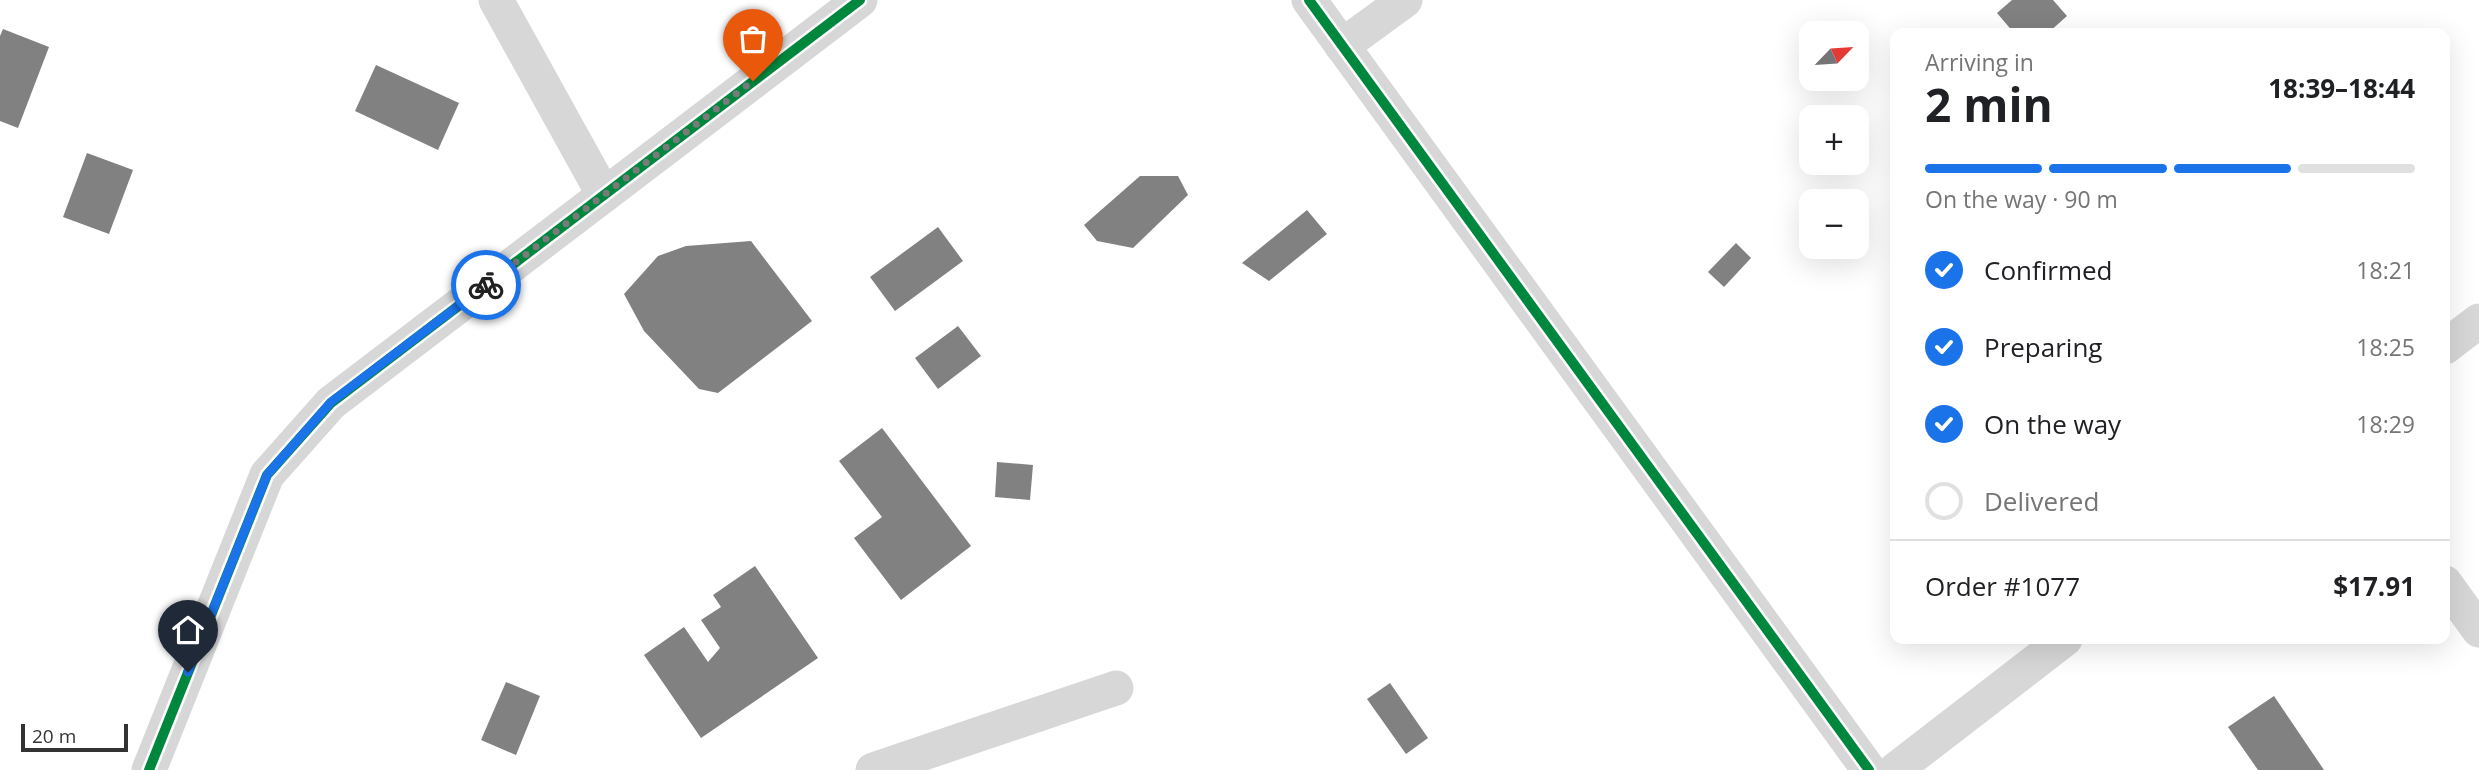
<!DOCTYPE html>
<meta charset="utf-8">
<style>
:root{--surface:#fff;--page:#f6f6f6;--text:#202124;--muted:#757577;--line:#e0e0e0;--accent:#1a73e8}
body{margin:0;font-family:"Open Sans",sans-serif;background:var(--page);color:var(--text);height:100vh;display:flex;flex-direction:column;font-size:26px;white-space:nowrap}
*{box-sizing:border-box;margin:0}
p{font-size:23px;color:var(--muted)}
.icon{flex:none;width:38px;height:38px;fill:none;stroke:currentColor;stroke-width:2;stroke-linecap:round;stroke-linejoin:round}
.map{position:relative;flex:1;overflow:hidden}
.panel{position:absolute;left:1890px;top:28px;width:560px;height:616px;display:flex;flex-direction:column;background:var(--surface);border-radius:14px;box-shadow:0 7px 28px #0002}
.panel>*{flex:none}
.needle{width:46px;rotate:65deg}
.controls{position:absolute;left:1799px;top:21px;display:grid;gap:14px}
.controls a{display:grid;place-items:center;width:70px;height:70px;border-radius:14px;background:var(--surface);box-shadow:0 7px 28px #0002;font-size:35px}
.scale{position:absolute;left:21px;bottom:18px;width:107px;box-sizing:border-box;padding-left:7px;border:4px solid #333;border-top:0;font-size:19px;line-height:24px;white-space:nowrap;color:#333;-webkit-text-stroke:5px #fff;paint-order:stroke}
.pin{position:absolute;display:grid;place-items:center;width:60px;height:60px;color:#fff;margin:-72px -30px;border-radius:50% 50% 50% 0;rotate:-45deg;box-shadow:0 0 7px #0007}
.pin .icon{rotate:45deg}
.courier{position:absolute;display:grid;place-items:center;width:70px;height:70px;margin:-35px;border:5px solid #1a73e8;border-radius:50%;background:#fff;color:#222;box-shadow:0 2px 9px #0007}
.summary em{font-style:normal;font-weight:700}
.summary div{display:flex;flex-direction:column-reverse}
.summary{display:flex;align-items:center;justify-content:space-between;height:119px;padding:0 35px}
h1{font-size:46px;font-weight:700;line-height:52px}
.bar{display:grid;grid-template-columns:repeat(4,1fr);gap:10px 7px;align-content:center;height:84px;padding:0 35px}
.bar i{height:9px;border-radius:5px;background:var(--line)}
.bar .current{background:var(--accent)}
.bar p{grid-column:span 4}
.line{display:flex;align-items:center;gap:18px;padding:0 35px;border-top:2px solid var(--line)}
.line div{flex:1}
ol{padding:0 35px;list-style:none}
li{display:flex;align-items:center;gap:21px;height:77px}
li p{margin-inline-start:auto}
li .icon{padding:7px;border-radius:50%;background:var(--accent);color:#fff;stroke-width:4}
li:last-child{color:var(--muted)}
li i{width:38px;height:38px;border:4px solid var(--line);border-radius:50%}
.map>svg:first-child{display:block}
.building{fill:#818181}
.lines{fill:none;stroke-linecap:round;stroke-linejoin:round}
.minor{stroke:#d7d7d7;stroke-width:35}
.cycleway-casing{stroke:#fff;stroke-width:15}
.cycleway{stroke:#00873e;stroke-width:10}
.done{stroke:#7a7a7a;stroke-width:7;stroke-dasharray:0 12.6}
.route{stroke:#1a73e8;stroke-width:9}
</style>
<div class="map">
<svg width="2479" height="770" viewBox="0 0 2479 770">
<rect width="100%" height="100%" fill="#fff"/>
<g class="building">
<path d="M2012 0H2053L2067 16 2048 33H2014L1997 13Z"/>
<path d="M3 29 49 47 18 128 0 121V36Z"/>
<path d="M376 65 459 103 438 150 355 111Z"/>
<path d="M87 153 133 170 109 234 63 217Z"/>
<path d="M1140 176H1178L1188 195 1133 248 1097 241 1084 225Z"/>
<path d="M1307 210 1327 234 1269 281 1242 263Z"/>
<path d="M938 227 963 261 895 311 870 277Z"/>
<path d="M751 241 812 321 718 393 699 389 644 331 624 294 658 256 686 246Z"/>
<path d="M1736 243 1751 258 1724 287 1708 272Z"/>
<path d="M958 326 981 356 938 389 915 358Z"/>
<path d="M882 428 971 546 901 600 854 538 882 517 839 461Z"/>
<path d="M997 462 1033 465 1030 500 995 497Z"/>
<path d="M755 566 818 658 701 738 644 655 684 627 708 662 720 648 701 620 721 607 713 595Z"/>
<path d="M506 682 540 696 516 755 481 740Z"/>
<path d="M1390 683 1428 738 1406 754 1367 699Z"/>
<path d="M2274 696 2324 770H2258L2228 727Z"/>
</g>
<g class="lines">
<g class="minor">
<path d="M496 0 604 195"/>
<path d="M1309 0 1869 770"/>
<path d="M1342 46 1405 0"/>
<path d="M2445 347 2479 321"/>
<path d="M2445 583 2479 630"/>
<path d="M149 770 267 475 331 403 860 0"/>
<path d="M873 770 1116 688"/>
<path d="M1895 770 2065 639"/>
</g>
<g class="cycleway-casing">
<g id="cycleway">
<path d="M1309 0 1869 770"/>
<path d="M149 770 267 475 331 403 860 0"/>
</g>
</g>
<use href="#cycleway" class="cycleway"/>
</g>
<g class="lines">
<path class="done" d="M486 285 753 81"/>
<path class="route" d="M188 672 267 475 331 402 486 285"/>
</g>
</svg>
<div class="controls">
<a><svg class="needle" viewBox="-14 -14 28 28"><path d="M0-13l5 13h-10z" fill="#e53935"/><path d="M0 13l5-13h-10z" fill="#757577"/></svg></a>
<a>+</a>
<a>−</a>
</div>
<div class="scale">20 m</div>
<div class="pin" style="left:753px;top:81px;background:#ea580c"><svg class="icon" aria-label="bag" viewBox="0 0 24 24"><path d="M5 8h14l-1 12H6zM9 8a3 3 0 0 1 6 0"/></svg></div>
<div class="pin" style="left:188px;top:672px;background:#1f2937"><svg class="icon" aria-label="home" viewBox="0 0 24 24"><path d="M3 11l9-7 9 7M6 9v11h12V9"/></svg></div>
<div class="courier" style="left:486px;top:285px"><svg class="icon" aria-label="bike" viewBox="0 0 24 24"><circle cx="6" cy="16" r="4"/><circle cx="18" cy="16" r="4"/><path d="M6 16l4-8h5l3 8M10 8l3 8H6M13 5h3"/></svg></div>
<section class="panel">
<div class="summary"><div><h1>2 min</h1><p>Arriving in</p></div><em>18:39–18:44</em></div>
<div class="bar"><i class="current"></i><i class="current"></i><i class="current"></i><i></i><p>On the way · 90 m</p></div>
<ol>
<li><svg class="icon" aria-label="check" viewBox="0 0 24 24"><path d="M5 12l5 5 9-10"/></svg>Confirmed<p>18:21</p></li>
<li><svg class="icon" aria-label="check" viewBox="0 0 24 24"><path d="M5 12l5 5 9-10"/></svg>Preparing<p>18:25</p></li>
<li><svg class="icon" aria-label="check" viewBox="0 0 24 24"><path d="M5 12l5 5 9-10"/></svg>On the way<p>18:29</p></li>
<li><i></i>Delivered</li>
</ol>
<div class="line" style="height:91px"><div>Order #1077</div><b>$17.91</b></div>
</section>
</div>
